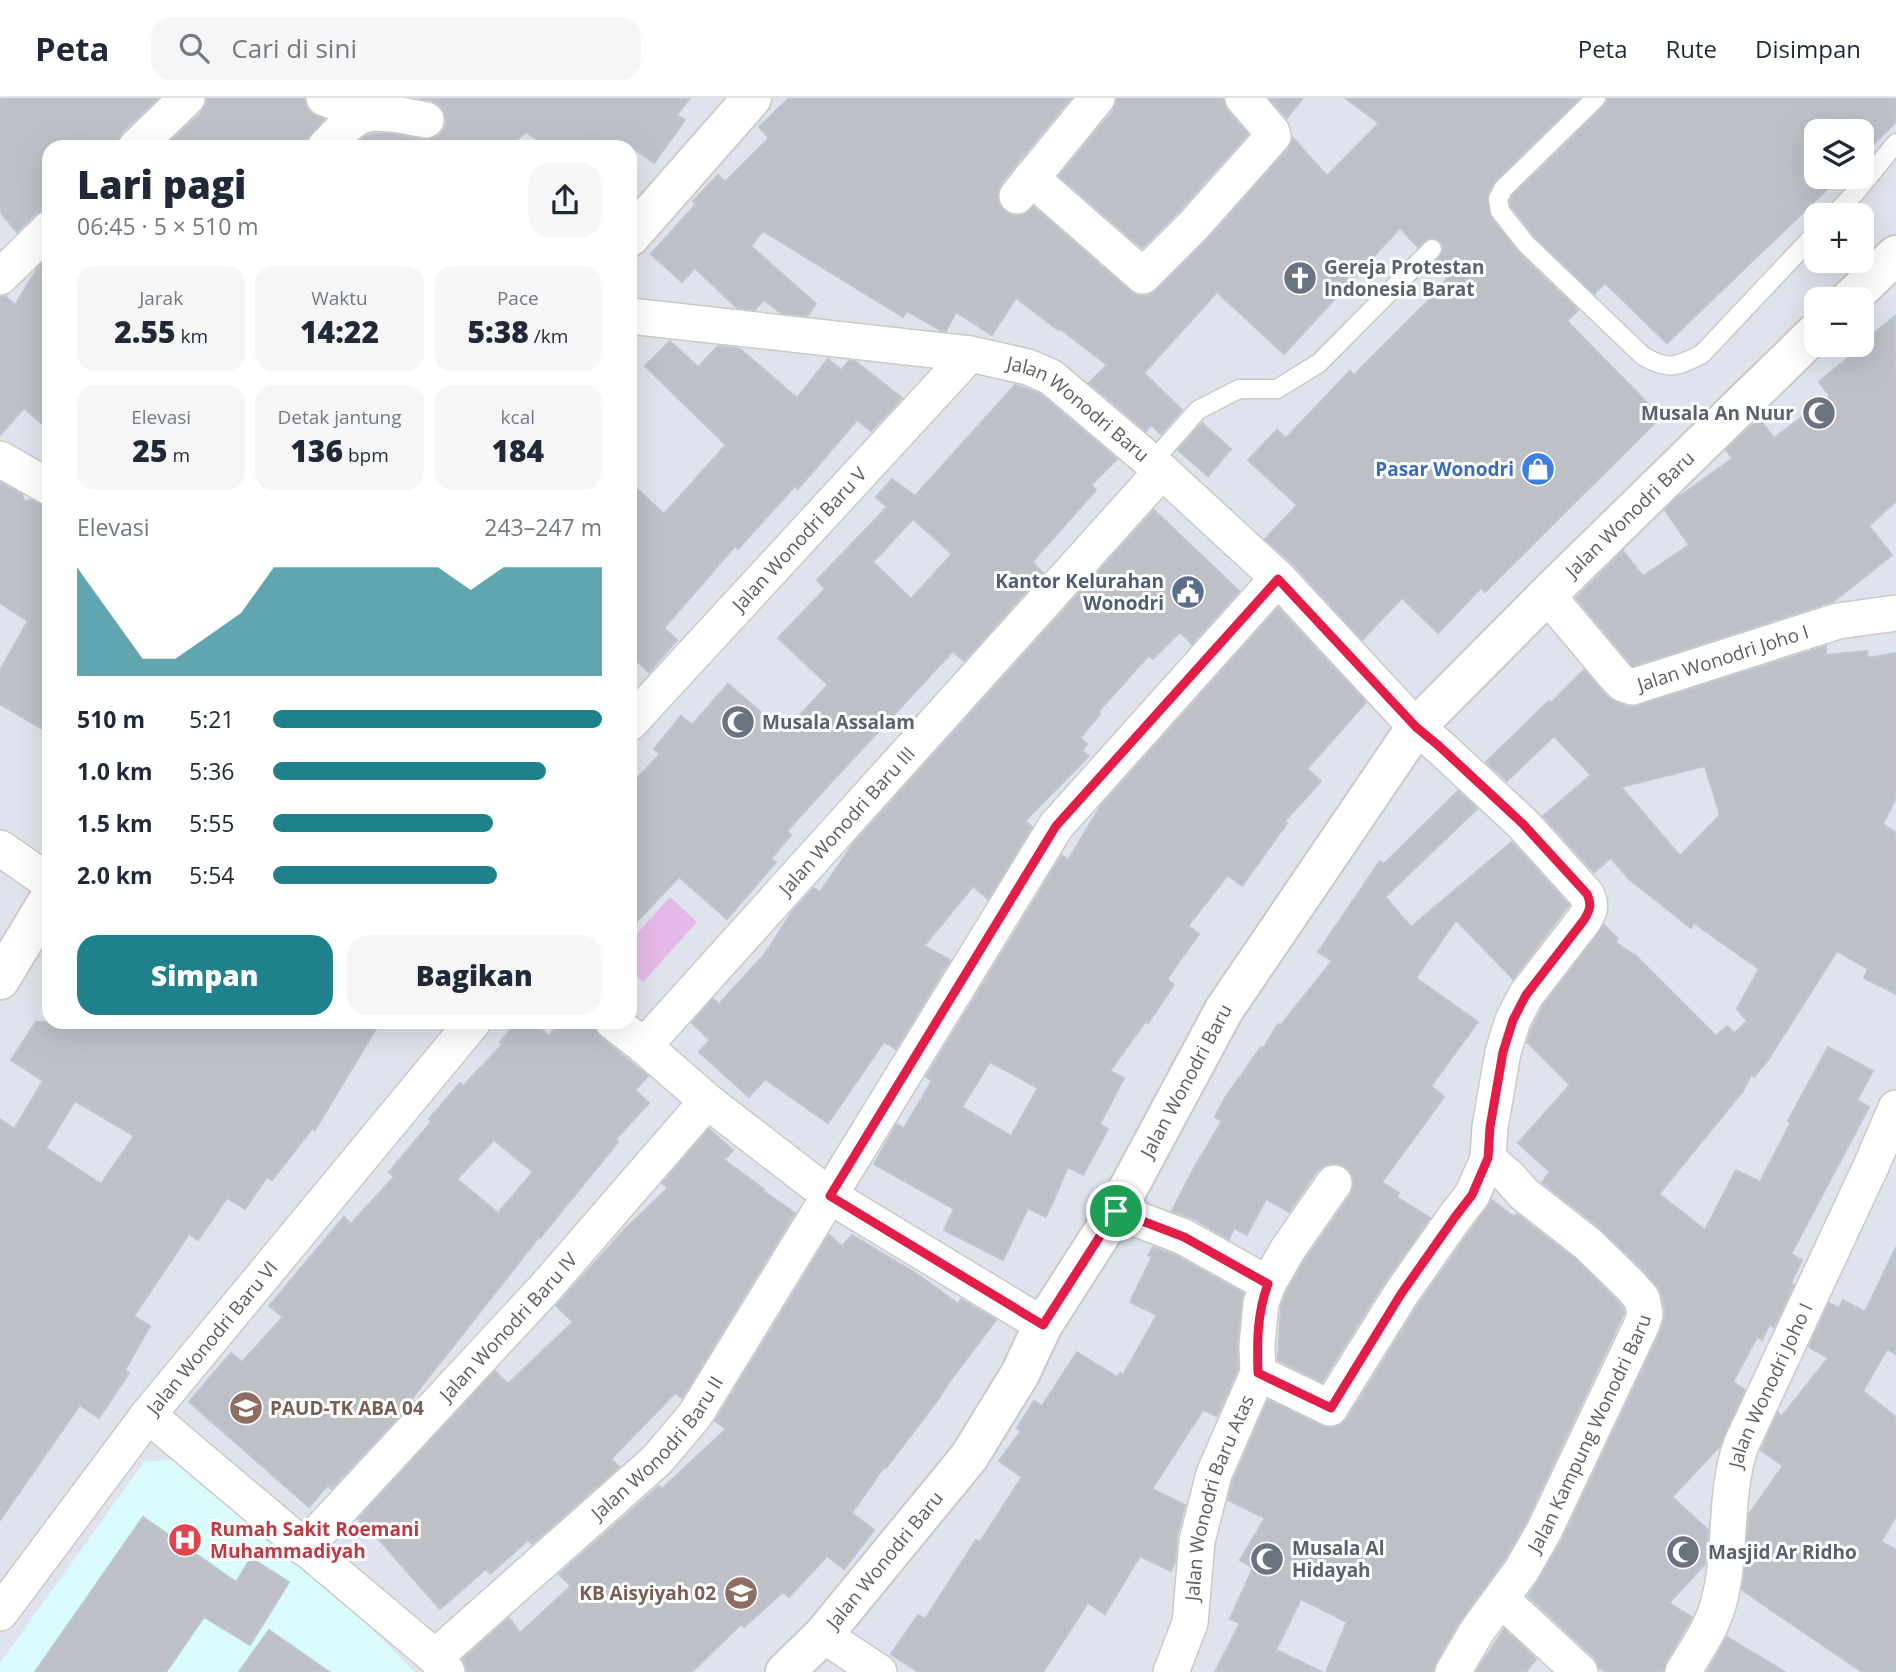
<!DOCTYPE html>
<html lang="id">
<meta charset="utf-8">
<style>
:root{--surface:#fff;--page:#f6f6f7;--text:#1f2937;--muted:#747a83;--line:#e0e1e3;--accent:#1f818c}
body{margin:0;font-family:"Open Sans",sans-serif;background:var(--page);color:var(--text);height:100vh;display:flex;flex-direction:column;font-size:26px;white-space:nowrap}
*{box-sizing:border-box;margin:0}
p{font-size:23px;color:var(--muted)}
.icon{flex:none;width:38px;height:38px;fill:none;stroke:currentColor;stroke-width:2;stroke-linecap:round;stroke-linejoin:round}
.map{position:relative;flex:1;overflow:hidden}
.side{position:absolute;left:42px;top:42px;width:595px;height:889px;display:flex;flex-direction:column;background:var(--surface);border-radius:21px;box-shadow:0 7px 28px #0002}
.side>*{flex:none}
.controls{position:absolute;left:1804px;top:21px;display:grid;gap:14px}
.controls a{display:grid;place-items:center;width:70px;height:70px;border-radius:14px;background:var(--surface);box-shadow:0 7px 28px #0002;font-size:35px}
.pin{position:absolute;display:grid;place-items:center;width:60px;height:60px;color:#fff;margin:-30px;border:4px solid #fff;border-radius:50%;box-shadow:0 2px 7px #0007}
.round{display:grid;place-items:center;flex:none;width:74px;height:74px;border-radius:21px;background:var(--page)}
.summary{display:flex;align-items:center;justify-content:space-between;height:119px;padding:0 35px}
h1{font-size:38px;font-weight:800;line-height:52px}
.stats{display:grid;grid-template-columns:repeat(3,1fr);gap:10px;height:119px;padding:7px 35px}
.stats div{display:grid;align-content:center;border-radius:18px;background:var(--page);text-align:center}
.stats b{font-size:30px;font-weight:800}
.stats small{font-size:19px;font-weight:400}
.stats p{font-size:19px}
.chart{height:196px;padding:14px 35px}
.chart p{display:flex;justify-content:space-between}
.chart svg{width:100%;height:126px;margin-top:7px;fill:var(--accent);opacity:.7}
.action{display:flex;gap:14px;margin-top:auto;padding:14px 35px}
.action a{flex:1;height:80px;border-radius:21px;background:var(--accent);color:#fff;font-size:28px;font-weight:800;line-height:80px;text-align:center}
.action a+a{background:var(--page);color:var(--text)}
ul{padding:0 35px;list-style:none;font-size:23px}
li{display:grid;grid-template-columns:112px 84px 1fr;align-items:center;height:52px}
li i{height:18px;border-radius:9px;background:var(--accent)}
header{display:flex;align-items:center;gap:42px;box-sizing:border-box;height:98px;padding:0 35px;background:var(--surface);border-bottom:2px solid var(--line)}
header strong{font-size:33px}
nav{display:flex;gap:38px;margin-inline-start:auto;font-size:24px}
.search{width:490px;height:63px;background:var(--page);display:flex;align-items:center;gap:18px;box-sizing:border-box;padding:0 24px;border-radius:21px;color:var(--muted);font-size:26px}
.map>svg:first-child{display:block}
.medical{fill:#d9fbfc}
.green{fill:#e5b9e7}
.building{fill:#bdc0c7;stroke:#bdc5d2;stroke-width:2;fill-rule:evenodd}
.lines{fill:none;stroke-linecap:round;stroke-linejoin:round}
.service-casing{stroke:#ccc9c4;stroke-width:21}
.minor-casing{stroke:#ccc9c4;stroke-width:38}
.tertiary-casing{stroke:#ccc9c4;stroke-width:42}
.secondary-casing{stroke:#d0cbc5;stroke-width:42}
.service{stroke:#fff;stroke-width:18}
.minor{stroke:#fff;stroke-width:35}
.tertiary{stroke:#fff;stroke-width:38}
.secondary{stroke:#fff;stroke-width:38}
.route-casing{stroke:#fff;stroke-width:14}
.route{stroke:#e11d48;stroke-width:9}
.labels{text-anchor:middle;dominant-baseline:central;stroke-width:6;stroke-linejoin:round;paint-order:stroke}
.worship-label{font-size:19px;font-weight:bold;fill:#5b616d;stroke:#fff;text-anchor:start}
.street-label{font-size:19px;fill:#625d58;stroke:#fff}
.shop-label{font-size:19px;font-weight:bold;fill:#366cbe;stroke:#fff;text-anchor:end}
.service-label{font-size:19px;font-weight:bold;fill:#4e5e75;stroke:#fff;text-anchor:end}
.education-label{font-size:19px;font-weight:bold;fill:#785e54;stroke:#fff;text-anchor:start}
.health-label{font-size:19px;font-weight:bold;fill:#be3a42;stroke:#fff;text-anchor:start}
</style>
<header>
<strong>Peta</strong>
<div class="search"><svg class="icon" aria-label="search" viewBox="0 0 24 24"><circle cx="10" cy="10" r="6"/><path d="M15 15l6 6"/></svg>Cari di sini</div>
<nav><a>Peta</a><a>Rute</a><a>Disimpan</a></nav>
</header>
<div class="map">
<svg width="1896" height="1574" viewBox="0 0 1896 1574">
<rect width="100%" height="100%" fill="#dfe3ed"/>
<polygon class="medical" points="177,1361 319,1479 415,1574 0,1574 0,1565 144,1364"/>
<polygon class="green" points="670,799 697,824 643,884 630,872 630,843"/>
<g class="building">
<polygon points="0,0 158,0 122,34 117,43 116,49 49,49 49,111 43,112 35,116 17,134 0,114"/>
<polygon points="207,0 304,0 309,13 324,21 307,41 296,49 165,49 201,15 206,6"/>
<polygon points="418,0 690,0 677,17 685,22 654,65 632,49 549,49 526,34 508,49 353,49 364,39 373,36 392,36 423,42 432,41 441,36 446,27 445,15 439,7 430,2"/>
<polygon points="789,0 1071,0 1001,85 997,94 998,104 1005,114 1014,118 1025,116 1034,109 1130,193 1139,198 1149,197 1157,192 1208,141 1288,51 1293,40 1327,78 1379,25 1345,0 1580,0 1495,83 1488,97 1489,115 1518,154 1578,212 1567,223 1661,319 1485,494 1481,490 1438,535 1402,500 1362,542 1293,466 1265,441 1297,407 1248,362 1277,332 1286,340 1350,273 1354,277 1435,196 1433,194 1448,180 1434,165 1443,153 1443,147 1439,143 1434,140 1428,140 1418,149 1400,130 1284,256 1217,194 1144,275 1182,312 1161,336 1151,327 1146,333 1089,285 1107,267 1059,230 1058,232 1016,200 992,237 956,214 946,233 942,233 907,213 903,219 763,133 751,148 816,206 807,218 781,215 764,202 755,212 737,210 695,170 682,184 651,156 696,106 693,103 718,77 725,84 769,40 759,29"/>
<polygon points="1117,0 1223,0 1227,12 1248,36 1179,113 1142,150 1059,78 1113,13"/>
<polygon points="1269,0 1303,0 1287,20"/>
<polygon points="1607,0 1896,0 1896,24 1862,57 1862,33 1816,33 1816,79 1840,79 1667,245 1605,185 1594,196 1534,138 1511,108 1510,103 1512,98 1604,8"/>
<polygon points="49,159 49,332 24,310 0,337 0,199 5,198 15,207 37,171"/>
<polygon points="1896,217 1896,403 1869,428 1892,457 1834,503 1633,568 1576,500 1623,453 1643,478 1689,447 1665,412 1676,401 1733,360 1726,352 1759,321 1774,340 1830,298 1819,284 1855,254 1853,252 1862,247 1862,245"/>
<polygon points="670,243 698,269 718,248 740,251 797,300 828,261 841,272 849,263 855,263 902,300 871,333 857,322 798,391 795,388 738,451 735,448 664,530 677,542 649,574 630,557 630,384 664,416 726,347 645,268"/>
<path d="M1015,287l25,9 77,65 -26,26 5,5 -64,72 11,11 -79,88 -11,-10 -128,138 -38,42 4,4 -20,24 5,3 -49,57 -48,-42 -49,52v-143l30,-32 -6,-5 27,-33 11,9 36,-41 56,48 44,-47 -50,-47 47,-49 -8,-9 70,-73 -11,-10 16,-18 23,17zM913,421l39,35 -41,45 -38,-37z"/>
<polygon points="1202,325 1231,351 1208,378 1178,352"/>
<polygon points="0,384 22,397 24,403 32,402 49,409 49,635 0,606 0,572 28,523 0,505"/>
<polygon points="1154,412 1239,493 1192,546 1180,534 1153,561 1149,557 1098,614 1100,616 1080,640 1087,646 1082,653 1089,658 1025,723 1032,729 988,801 973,788 924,848 950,862 896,951 884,944 828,1025 765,981 749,999 699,954 710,942 692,925 713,901 719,906 764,857 792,814 814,790 820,794 853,746"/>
<path d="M1278,510l88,94 -59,67 14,12 -36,40 2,2 -45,63 -14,-11 -40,51 11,8 -32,45 7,6 -26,38 -2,-2 -36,50 14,7 -24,46 8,5 -25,46 -15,-8 -22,50 -18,-9 -25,52 -59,-30 10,-21 -80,-45 23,-40 7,4 28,-47 -6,-4 136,-222 6,5 32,-53zM990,964l48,26 -27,48 -49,-29z"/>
<path d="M1826,548v9l41,-4 1,7 28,-5v145l-13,26 13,9v161l-32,-16 4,-9 -31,-18 -69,109 -14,17 -3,-2 -8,16 -84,103 46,36 31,-60 24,12 31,-60 -3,-1 40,-74 45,24 -16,29 12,7 -78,147 11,6 -11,23 3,2 -20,42 -5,-2 -7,15 -5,-3 -24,45 12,8 -25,56 -48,51 36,33 -3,34 -36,39 23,14 -26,45 -3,10h-57l-7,-4 -5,-11 -66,-61 10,-15 24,-41 98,-207 4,-13 1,-10 -3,-15 -4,-8 -12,-14 -46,-45 -58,-46 8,-10 -32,-29 52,-58 -43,-43 5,-14 11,-22 61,-81 14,14 -3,3 21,14 80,80 11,-10 8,7 12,-12 -10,-12 22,-40 -65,-46 -3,5 -62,-49 -18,-21 -17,14 -51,-56 48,-41 -37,-39 -47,45 -21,-19 63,-61 2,2 33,-33 25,29 17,7h11zM1705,668l15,49 -40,41 -59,-69z"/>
<polygon points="1458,693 1477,711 1385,799 1411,829 1512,744 1569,807 1513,881 1456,822 1416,880 1478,924 1431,988 1444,999 1382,1084 1399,1095 1397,1099 1430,1120 1384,1185 1322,1284 1278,1262 1281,1209 1286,1195 1305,1162 1351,1096 1354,1086 1352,1077 1346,1069 1335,1065 1325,1067 1317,1073 1289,1114 1266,1101 1247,1137 1234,1130 1229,1141 1194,1121 1172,1113 1194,1070 1222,1023 1215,1019 1225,1000 1261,949 1263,951 1278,926 1280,928 1332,863 1318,854 1380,763 1384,766"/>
<path d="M36,924h344l-65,108 -2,-2 -41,52 -5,-3 -22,32 -18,-11 -29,42 -9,-6 -55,82 16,10 -25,44 4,3 -30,45 -19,-13 -80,115v-401l14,10 29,-48 -32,-21zM75,1003l59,35 -33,48 -55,-36z"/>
<path d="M517,924h16l16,14 12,-14h27l6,5 7,11 47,38 -13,14 14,13 -34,37 3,2 -78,96 -1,-1 -136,173 1,1 -73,78 -3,-4 -19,22 -120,-105 42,-49 11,9 41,-45 -14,-11 75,-89 7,7 43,-47 -5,-5 43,-51 -3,-2 31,-36 3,3 40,-42 -3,-2zM494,1042l39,32 -35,41 -41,-34z"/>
<polygon points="709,1031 733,1052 724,1062 764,1091 763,1093 795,1115 682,1300 675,1295 611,1361 619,1369 532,1446 528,1442 490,1476 486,1471 440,1511 367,1428 366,1429 358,1421 495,1273 508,1286 573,1224 556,1208 624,1132 668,1090 662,1085"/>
<polygon points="1492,1102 1514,1119 1517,1116 1575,1161 1616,1202 1623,1210 1624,1215 1526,1424 1504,1462 1460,1523 1436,1564 1433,1574 1326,1574 1347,1524 1301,1501 1276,1552 1322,1574 1215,1574 1240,1525 1230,1521 1253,1470 1240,1462 1265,1420 1228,1402 1233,1383 1268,1302 1322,1328 1331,1330 1341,1327 1347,1321 1418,1207"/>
<polygon points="829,1137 842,1148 852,1137 920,1178 958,1206 961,1201 996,1222 950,1283 937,1303 886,1370 884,1369 852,1415 874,1432 844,1471 827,1458 789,1499 783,1494 744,1529 741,1526 692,1574 467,1574 463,1561 509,1520 520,1535 571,1488 559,1476 659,1388 662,1391 726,1331 715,1323"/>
<polygon points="1153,1149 1175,1157 1243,1195 1237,1246 1238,1271 1217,1318 1203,1312 1152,1391 1185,1407 1177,1438 1175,1464 1171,1473 1140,1458 1105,1516 1088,1505 1043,1574 918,1574 891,1556 918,1517 925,1521 976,1442 980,1444 1022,1379 999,1363 1021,1333 1017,1330 1034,1303 1042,1308 1077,1254 1117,1279 1120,1275 1123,1277 1157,1217 1130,1204 1152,1159 1148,1157"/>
<polygon points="1896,1149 1896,1256 1887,1251 1863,1293 1896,1319 1896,1418 1881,1444 1896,1452 1896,1574 1862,1574 1742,1492 1749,1416 1783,1368 1761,1352 1778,1315 1782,1318 1828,1260 1809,1249 1829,1205 1839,1210 1843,1202 1865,1214"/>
<polygon points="143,1419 236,1484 251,1460 289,1484 250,1547 204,1519 166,1574 35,1574"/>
<polygon points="1504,1531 1536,1561 1526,1574 1476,1574"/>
<polygon points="269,1532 329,1574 239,1574"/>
<polygon points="1727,1539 1785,1574 1707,1574"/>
</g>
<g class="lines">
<g class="service-casing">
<g id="service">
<path d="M1596,0l-93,91 -5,10 2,12 26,33 117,112c26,15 33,11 59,-2l114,-121"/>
<polyline points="1834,117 1855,95 1896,45"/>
<polyline points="1152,364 1198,312 1239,291 1277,291 1319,265 1432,151"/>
</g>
</g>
<g class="minor-casing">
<g id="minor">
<polyline points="324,0 366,16"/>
<polyline points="136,49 187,0"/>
<path d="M325,49c12,-12 24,-27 39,-32 14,-5 47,2 62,5"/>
<polyline points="1031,80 1143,178 1194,127 1273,38 1272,34 1243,0"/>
<polyline points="1017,98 1097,0"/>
<polyline points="0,179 49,131"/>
<path id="s1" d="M630,218l340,38 58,13 23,10 111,94 116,107 138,149 23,19 84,78 63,70c6,11 4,16 -2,26l-58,75 -13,25 -10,32 -13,75 -2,32 -16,36 -17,22 -54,77 -71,114 -72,-35"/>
<polyline points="0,361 49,389"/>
<path id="s2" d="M1547,497l69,82 7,7 9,3 206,-66 58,-8"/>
<path id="s3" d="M630,625l340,-369"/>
<polyline points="0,750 49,784"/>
<polyline points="613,924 644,948 707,1003 830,1098 1043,1227"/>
<path id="s4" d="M644,948l518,-575"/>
<polyline points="1116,1113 1184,1139 1268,1186"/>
<path id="s5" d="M304,1450l242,-261 161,-186"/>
<polyline points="1501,1501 1580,1574"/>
<polyline points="0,1515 148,1317"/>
<polyline points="823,1537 879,1574"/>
<path id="s6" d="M435,1559l222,-197 38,-45 361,-589 222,-248"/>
<path id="s7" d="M447,1574l-12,-15 -287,-242 325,-393"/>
<path id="s8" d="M1171,1574l19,-49 7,-82 17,-67 44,-101 -1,-27 4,-43 7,-19 20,-35 46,-66"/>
<path id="s9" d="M1453,1574l24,-41 44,-60 23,-40 98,-207 3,-10 -3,-15 -11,-13 -43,-42 -64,-50 -15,-17 -21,-18"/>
<path id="s10" d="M1683,1574c13,-22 28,-42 35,-67 15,-52 5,-108 23,-160l131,-281 24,-56"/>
</g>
</g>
<g class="tertiary-casing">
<g id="tertiary">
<polyline points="1850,201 1896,157"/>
<path id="s11" d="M785,1574l38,-37 146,-178 51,-83 23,-49 73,-114 108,-201 192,-283 131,-132 269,-263"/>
</g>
</g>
<g class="secondary-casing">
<g id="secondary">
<polyline points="630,139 752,0"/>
<polyline points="0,882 49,801"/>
</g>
</g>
<use href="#service" class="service"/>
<use href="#minor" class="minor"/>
<use href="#tertiary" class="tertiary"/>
<use href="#secondary" class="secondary"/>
</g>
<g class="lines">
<g class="route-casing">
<path id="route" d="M1278,481l138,148 23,19 84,78 64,70c5,11 3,16 -3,26l-58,75 -13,25 -10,32 -13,75 -2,31 -16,37 -17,22 -54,77 -70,114 -73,-35c-1,-31 -1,-60 10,-89l-84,-47 -68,-26 -73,114 -213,-129 226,-370z"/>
</g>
<use href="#route" class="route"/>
</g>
<defs>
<g id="church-disc" transform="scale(1.75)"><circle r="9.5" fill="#6b7280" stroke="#fff"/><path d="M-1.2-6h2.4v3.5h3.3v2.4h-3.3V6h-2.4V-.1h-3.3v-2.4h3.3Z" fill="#fff"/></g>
<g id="mosque-disc" transform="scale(1.75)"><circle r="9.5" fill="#6b7280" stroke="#fff"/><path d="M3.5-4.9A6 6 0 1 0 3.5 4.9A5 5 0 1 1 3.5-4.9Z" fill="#fff"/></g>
<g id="shop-disc" transform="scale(1.75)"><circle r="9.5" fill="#3f7fe0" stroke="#fff"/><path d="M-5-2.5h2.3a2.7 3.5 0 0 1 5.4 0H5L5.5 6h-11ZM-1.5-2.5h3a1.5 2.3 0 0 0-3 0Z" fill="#fff"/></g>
<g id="civic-disc" transform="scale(1.75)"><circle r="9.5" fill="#5c6f8a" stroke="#fff"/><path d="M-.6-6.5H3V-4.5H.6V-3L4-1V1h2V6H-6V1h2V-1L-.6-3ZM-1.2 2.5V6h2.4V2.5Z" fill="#fff"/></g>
<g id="school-disc" transform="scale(1.75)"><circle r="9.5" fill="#8d6e63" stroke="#fff"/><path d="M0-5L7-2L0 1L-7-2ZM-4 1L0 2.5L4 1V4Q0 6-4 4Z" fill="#fff"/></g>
<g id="hospital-disc" transform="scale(1.75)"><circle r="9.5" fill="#e0444e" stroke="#fff"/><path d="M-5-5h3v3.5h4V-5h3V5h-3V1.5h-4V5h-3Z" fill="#fff"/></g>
</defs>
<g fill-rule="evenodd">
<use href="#church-disc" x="1300" y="180"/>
<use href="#mosque-disc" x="1819" y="315"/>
<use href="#shop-disc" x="1538" y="371"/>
<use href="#civic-disc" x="1188" y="494"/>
<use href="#mosque-disc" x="738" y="624"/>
<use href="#school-disc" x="246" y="1310"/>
<use href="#hospital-disc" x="185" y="1442"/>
<use href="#mosque-disc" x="1683" y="1454"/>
<use href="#mosque-disc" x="1267" y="1461"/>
<use href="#school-disc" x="741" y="1495"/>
</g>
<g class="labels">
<g class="worship-label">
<text x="1324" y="169">Gereja Protestan<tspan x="1324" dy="22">Indonesia Barat</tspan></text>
<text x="1794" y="315" text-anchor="end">Musala An Nuur</text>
<text x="762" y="624">Musala Assalam</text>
<text x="1292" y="1450">Musala Al<tspan x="1292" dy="22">Hidayah</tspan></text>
<text x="1708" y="1454">Masjid Ar Ridho</text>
</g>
<g class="street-label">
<text stroke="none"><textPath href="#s1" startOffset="466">Jalan Wonodri Baru</textPath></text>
<text stroke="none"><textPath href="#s11" startOffset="1442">Jalan Wonodri Baru</textPath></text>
<text stroke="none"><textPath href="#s3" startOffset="250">Jalan Wonodri Baru V</textPath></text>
<text stroke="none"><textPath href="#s2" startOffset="222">Jalan Wonodri Joho I</textPath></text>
<text stroke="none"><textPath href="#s4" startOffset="303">Jalan Wonodri Baru III</textPath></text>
<text stroke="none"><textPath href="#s11" startOffset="718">Jalan Wonodri Baru</textPath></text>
<text stroke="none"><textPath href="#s5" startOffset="301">Jalan Wonodri Baru IV</textPath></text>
<text stroke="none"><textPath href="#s7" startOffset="495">Jalan Wonodri Baru VI</textPath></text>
<text stroke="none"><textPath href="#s10" startOffset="304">Jalan Wonodri Joho I</textPath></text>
<text stroke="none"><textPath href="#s9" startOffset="276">Jalan Kampung Wonodri Baru</textPath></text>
<text stroke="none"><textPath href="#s6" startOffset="306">Jalan Wonodri Baru II</textPath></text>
<text stroke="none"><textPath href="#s8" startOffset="182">Jalan Wonodri Baru Atas</textPath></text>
<text stroke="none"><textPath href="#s11" startOffset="150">Jalan Wonodri Baru</textPath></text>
</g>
<g class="shop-label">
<text x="1514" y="371">Pasar Wonodri</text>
</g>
<g class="service-label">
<text x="1164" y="483">Kantor Kelurahan<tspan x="1164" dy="22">Wonodri</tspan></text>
</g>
<g class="education-label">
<text x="270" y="1310">PAUD-TK ABA 04</text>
<text x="716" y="1495" text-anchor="end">KB Aisyiyah 02</text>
</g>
<g class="health-label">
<text x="210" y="1431">Rumah Sakit Roemani<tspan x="210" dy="22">Muhammadiyah</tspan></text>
</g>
</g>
</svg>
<div class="controls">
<a><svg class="icon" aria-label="layers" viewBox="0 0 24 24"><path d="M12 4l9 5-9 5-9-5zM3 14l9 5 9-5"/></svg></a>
<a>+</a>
<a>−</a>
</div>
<div class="pin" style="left:1116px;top:1113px;background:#1e9e55"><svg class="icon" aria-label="arrive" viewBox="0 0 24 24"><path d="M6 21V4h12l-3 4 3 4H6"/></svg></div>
<section class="side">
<div class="summary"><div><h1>Lari pagi</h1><p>06:45 · 5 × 510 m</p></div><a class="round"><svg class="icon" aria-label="share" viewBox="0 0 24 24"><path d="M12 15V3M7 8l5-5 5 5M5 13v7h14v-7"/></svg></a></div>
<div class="stats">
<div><p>Jarak</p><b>2.55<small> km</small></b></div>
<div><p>Waktu</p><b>14:22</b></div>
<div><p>Pace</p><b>5:38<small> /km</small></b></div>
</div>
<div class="stats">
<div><p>Elevasi</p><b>25<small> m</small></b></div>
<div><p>Detak jantung</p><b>136<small> bpm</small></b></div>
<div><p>kcal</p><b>184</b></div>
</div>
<div class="chart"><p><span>Elevasi</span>243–247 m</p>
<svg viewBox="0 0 160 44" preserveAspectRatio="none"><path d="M0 44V6L10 22L20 38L30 38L40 30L50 22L60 6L70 6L80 6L90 6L100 6L110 6L120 14L130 6L140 6L150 6L160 6V44z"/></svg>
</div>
<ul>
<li><b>510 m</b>5:21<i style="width:100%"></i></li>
<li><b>1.0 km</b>5:36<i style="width:83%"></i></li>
<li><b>1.5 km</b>5:55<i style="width:67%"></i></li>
<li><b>2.0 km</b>5:54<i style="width:68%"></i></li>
</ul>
<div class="action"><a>Simpan</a><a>Bagikan</a></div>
</section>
</div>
